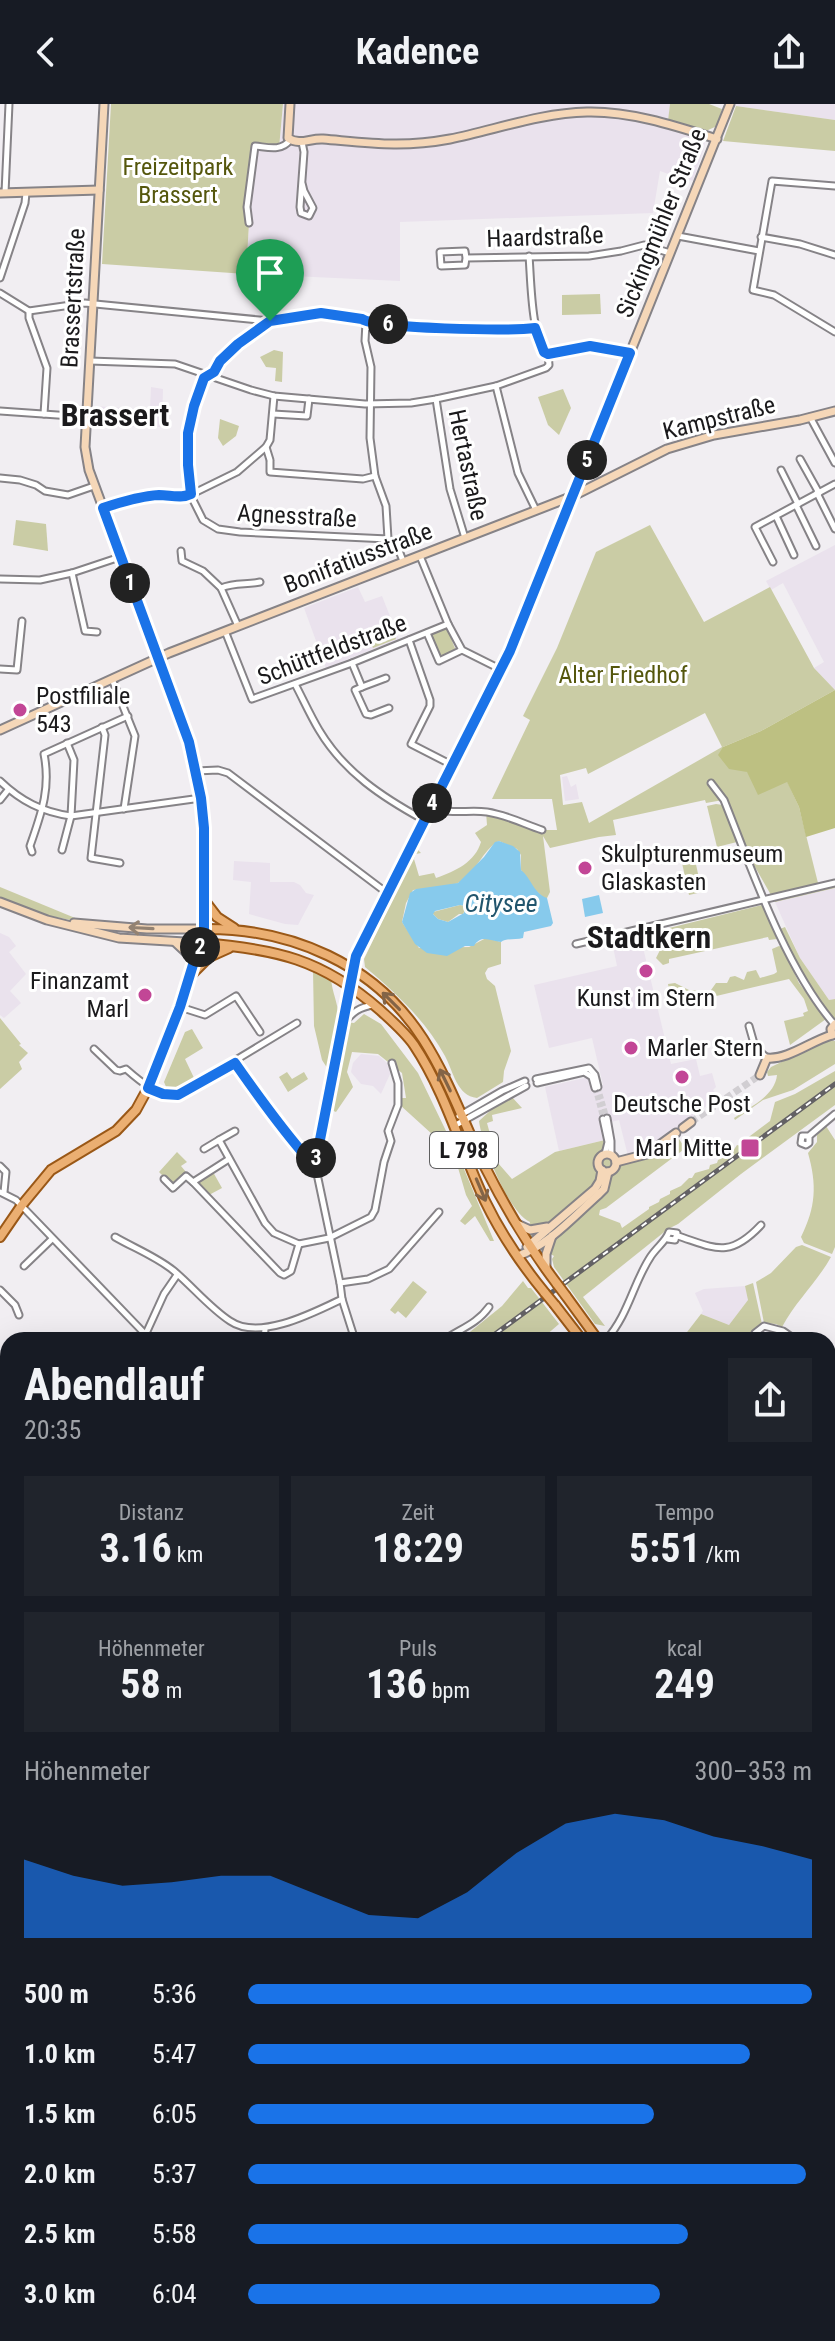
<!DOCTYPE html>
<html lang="de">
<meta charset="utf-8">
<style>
:root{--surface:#171b24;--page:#20242c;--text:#f1f3f6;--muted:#9ea1a6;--accent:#1a73e8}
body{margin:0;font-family:"Roboto Condensed",sans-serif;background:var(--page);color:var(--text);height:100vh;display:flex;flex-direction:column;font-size:30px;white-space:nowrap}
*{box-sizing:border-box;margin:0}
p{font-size:26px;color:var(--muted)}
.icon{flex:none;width:44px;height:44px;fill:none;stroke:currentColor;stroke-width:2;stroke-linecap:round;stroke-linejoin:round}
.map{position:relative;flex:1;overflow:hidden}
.drawer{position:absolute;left:0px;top:1228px;width:836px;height:1010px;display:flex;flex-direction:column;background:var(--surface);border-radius:24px 24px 0 0;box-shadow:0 8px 32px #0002}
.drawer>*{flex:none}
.pin{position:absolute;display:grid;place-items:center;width:68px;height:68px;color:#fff;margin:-82px -34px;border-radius:50% 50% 50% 0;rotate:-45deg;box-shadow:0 0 8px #0007}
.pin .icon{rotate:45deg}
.km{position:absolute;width:40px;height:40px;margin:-20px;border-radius:50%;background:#222;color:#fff;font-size:22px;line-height:40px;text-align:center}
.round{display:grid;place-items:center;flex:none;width:84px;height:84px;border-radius:0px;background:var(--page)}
.summary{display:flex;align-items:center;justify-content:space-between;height:136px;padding:0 24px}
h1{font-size:44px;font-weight:700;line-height:60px}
.figures{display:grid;grid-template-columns:repeat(3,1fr);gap:12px;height:136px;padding:8px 24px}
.figures div{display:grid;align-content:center;border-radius:0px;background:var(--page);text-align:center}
.figures b{font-size:40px;font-weight:700}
.figures small{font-size:22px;font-weight:400}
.figures p{font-size:22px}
.chart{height:224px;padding:16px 24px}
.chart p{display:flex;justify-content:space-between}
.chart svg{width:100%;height:144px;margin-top:8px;fill:var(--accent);opacity:.7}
ul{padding:0 24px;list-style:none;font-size:26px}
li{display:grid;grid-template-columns:128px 96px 1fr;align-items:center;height:60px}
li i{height:20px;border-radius:10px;background:var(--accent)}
header{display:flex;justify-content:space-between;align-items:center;height:104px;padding:0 24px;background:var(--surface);font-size:36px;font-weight:700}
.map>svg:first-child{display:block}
.built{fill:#eae2ed}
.green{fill:#cacca5;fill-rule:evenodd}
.forest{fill:#bdc082}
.water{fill:#87caec;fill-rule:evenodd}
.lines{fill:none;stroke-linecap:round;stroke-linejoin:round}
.stream{stroke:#87caec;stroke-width:2}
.street-tunnel{stroke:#d1ced2;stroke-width:5;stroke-dasharray:5 2.5;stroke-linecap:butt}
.secondary-tunnel{stroke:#d1ced2;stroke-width:7;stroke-dasharray:7 3.5;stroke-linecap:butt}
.street-casing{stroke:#868387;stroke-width:9}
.secondary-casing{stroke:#868387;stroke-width:11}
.primary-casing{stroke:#9a5817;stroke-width:12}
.street{stroke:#fff;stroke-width:5}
.secondary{stroke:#f5d7b8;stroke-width:7}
.primary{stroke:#ebaf72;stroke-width:8}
.rail-casing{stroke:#636164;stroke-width:5}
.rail{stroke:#fff;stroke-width:2;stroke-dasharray:6;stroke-linecap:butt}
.primary-bridge-casing{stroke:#9a5817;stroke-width:12;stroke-linecap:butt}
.primary-bridge{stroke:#ebaf72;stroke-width:8}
.oneway{stroke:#938272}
.oneway2{stroke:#836447}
.route-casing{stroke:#fff;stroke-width:16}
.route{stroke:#1a73e8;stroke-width:10}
.poi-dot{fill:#c24696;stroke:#fff;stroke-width:3}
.labels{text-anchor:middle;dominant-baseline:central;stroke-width:6;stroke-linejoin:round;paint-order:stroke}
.shield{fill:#fff;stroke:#5f5f60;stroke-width:2}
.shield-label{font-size:22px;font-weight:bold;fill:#1b1a1c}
.park-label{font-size:24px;fill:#55570d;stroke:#fff}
.street-label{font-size:24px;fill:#1b1a1c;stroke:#fff}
.poi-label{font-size:24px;fill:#1b1a1c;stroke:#fff;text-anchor:start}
.water-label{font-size:26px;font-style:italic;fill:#21556d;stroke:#fff}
.district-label{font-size:32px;font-weight:bold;fill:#1b1a1c;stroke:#fff}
</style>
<header><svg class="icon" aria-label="back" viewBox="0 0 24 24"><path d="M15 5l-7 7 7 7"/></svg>Kadence<svg class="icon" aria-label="share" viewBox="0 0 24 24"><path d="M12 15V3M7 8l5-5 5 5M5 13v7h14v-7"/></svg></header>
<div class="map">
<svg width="835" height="2237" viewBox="0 0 835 2237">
<rect width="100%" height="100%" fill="#f1eef2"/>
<g class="built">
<polygon points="283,0 670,0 668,25 705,36 704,44 693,77 676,70 674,72 660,67 653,109 400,118 400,177 246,170 249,119 247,103 255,42 279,44"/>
<polygon points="736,0 835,0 835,16 736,2"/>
<polygon points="151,283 163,285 162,323 93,323 94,302 138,305 150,304"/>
<polygon points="835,441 835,586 814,564 824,558 783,479 771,486 766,477"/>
<polygon points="358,483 365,498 382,492 399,535 326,564 304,504"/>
<polygon points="567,672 571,683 576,680 579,695 565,697 562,673"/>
<polygon points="234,757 270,759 270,778 294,778 300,781 306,789 314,791 298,821 285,820 249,810 251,778 233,776"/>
<polygon points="835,784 835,895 829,896 800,854 775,798"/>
<polygon points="0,829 9,833 16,842 9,848 26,870 10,887 21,899 4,914 0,911"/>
<polygon points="640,831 671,960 696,955 700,972 712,969 716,983 713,986 718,993 647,1048 628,1052 619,1016 611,1018 610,1014 600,1016 605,1036 559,1047 545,983 589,973 591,984 603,981 592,934 549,944 534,881 617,862 612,838"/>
<polygon points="361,950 379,952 389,961 390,970 381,990 373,982 361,980 351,968 353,959"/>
<polygon points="745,1182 749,1195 729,1221 701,1210 703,1207 695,1189 704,1185"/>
<polygon points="419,2230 539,2230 525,2237 423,2237"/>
</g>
<g class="green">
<polygon points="111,0 283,0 279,44 255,42 247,103 249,119 246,170 102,160"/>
<polygon points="670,0 709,0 722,5 717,22 706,27 668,17"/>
<polygon points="736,2 835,16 835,47 723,37"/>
<polygon points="600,190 601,210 562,211 562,191"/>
<polygon points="274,246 283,248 282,278 275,277 276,264 266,263 260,253"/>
<polygon points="563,285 571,304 559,331 548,321 538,293"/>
<polygon points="220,315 239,322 236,332 223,342 218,334"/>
<polygon points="16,416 46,420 48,447 13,441"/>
<path d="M650,421l54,97 66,-35 44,81 21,22 -74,41 -38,16 24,25 40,9 12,26 20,80 16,-3v4l-60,14 -33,-58 -19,-44 -17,3 -1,-3 -92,20 3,15 -17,2 -49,11 -7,-12 7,56 -3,6 -2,1 -12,-11 -12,-18v-15l-4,-6 -18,-8c-17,9 -23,33 -41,42 -8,4 -34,5 -45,7l-7,13 -4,19 17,26 50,-1 17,-9 15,4v22l-13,4 -3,5 2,6 8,7 16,65 -7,20 -1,11 -26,16c-20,-2 -24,-27 -32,-42 -20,-36 -49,-63 -80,-89l-1,-8 53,-110 4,4 -5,1 -2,5 5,17 15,-3 2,5c20,-7 39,-16 45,-36l-6,-9 12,-8 -1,-13 56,18h15l-5,-31h-60l38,-79 -7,-4 34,-68 39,-96zM705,609l17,34 -133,76 -7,-21 -19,3 -3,-30 26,-7 2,6z"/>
<polygon points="389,518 396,535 373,544 366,527"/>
<polygon points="447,524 456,547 440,553 431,530"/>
<polygon points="716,700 723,701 737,738 717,743 707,702"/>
<polygon points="695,756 702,788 689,791 682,759"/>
<polygon points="0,783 80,816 80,818 41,810 0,795"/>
<polygon points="460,801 465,802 466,804 463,810 459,810 448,818 438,815 433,810 433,808"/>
<polygon points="762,801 777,835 769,836 768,833 669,855 669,859 663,861 656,854 661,844 657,827"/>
<path d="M785,823l15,31 29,42 6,-1v21c-23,-25 -40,-61 -55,-91z"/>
<polygon points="779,842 782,843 799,879 826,915 790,941 784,917 804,912 803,909 808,907 804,895 789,875 712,893 711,886 716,879 727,879 730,873 735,872 744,876 747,868 756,866 760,874 774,870 777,868 772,845"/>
<path d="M313,866l18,8c1,16 9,28 7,43l16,2 10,-9 17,10 37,49 43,89 33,79h-4l-15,-25 -10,9 -5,-4 12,-15 -6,-11 -12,-41 -54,-49v-7h6l-4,-25 -24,-19 -26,-2 -5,20 6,15 -17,25 -7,-3 6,-29 -13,-20 -8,-34z"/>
<polygon points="675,879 689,886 701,887 703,895 672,902 668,880"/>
<polygon points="0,914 21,940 19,941 28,949 19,958 22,965 0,985"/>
<path d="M192,925l11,19 -18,11 10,21c-9,6 -17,13 -28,9l-3,-7 21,-50z"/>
<path d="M827,936l8,1v23l-42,26 -30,10 -28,20 -1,-2c16,-11 41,-22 43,-43l-9,1 -1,-4 4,-5z"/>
<path d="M835,967v34l-94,69 -63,50 -10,5 -85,68 22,29 -10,-2 -41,-57 -2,-8 2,-3 -14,-8 -12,-14 2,-12c-22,-10 -48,-77 -51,-101l13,-12 19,-13 11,12 -30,7 1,6 -6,2 11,40 14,16 43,-27 50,-12 -2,11 18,13 56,-28 10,15 -4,-1 -77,58 -6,2 -1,5 21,8 2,5 27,-19v-2l10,-5 1,-3 10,-5v-3l11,-5 8,-8h3l3,-5 14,-4 1,-4 7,-2 1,-3 7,-3v-3l8,-3 4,-6 4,1 1,-4 28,-21 5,-19 20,-8z"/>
<polygon points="287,968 292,975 304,968 308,975 288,988 279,973"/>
<path d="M826,1022l9,14v107l-3,7 -28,-11 -3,-6c15,-30 16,-52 7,-84l9,-11v-7z"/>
<polygon points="177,1048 187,1058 181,1062 186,1068 171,1080 159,1068"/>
<polygon points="213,1068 222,1084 209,1091 199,1081 199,1077"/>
<path d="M802,1141l29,12c-14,25 -35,44 -49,70l-6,-3 -12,-1 -8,-41 15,-9 25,-26z"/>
<polygon points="413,1177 427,1188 406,1214 398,1207 395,1210 390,1206"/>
<polygon points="523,1177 528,1184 531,1184 559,1220 545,1232 546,1236 534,1234 533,1236 460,1236 502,1202"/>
<polygon points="753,1179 762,1220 753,1227 748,1236 684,1236 684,1232 701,1210 729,1221 748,1196 745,1182"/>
<polygon points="0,1455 8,1463 8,1617 0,1622"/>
<polygon points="835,1865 835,1917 832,1925 828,1923 828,1866"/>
<polygon points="828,2003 835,2005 835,2109 828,2106"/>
<polygon points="0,2012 8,2014 8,2070 0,2069"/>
<polygon points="828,2169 835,2171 835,2237 752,2237 752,2230 828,2230"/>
<polygon points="134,2230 233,2230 232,2237 136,2237"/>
<polygon points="539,2230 718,2230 716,2235 721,2237 525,2237"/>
</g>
<polygon class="forest" points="835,586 835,724 806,733 799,703 787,678 758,691 747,668 729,665 718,651 723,643 761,627"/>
<g class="water">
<path d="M499,737l14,5 7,6 1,18c11,9 12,23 26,28l6,25 -2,3 -27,6 -1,6c-7,2 -17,0 -22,4 -11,-1 -20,-8 -27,4h-9l-18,10 -20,-3 -12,-9 -13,-22 8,-29 6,-4 42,-6 26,-26 11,-15zM460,801l5,1 -1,7 -16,9 -10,-3 -5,-5 2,-3z"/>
<polygon points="599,791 603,809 585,813 582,795"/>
</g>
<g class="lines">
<g class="stream">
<polyline points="0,2039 8,2040"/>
<polyline points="145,2230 147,2237"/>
<polyline points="289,2237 292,2230"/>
</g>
<g class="street-tunnel">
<polyline points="598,983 607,1014"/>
<polyline points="595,984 603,1015"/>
</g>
<polyline class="secondary-tunnel" points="691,1018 760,971"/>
<g class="street-casing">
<g id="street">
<polyline points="302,38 304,48 300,103 301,109 309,112 313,104 304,87 302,79"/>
<polyline points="835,82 772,77 753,186 774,191 835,228"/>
<polyline points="5,89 9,0"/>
<path d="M249,119l-2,-16 8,-61c12,1 26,6 35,-6"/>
<polyline points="678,132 759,147"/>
<polyline points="761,133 800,140 835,151"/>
<path d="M529,152c2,23 2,85 19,98"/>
<polyline points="466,154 465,161 441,162 440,148 465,147 466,154 589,152 621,147 644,141 670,149"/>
<polyline points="0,174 25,99 26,89"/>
<polyline points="0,189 29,207 85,199 270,217 321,209 362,215 366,218 496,227 535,224"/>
<polyline points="29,207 29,214 47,264 44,310"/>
<polyline points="269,218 228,248 214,268 204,274 194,302 188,329 189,383 193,396 203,416 218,425 240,428 388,435"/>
<polyline points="366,218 365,237 371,263 370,334 375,372 386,402 388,435 396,439 403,457"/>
<path d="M90,257l85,3 76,26 23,6 91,8 46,-1 25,-4 60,-13 50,-18 3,-3 -1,-11c29,-7 53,-11 82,-1"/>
<polyline points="496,282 518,369 536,406"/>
<polyline points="436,295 450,385 465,434"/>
<polyline points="0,307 86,313"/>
<polyline points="273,310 307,312 309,295"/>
<polyline points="810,313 835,359"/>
<polyline points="266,343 270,356"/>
<polyline points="800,355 819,389"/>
<polyline points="270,358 270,368 363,375 375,372"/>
<polyline points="781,366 798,400"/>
<polyline points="0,374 20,376 36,381 45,387 68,391 94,382"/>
<polyline points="817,389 835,425"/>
<polyline points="796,401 816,442"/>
<polyline points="103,404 126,396 158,391 186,393 237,368 266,343 270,336 274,292"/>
<polyline points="776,412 794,451"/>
<polyline points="181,447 182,457 203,467 221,484 238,522"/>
<polyline points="420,452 448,520 462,546 500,565"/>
<polyline points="773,458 755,423 835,380"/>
<polyline points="72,469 85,527 97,528"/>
<polyline points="0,475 40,476 72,469 120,453"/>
<path d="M221,484c14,-6 25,-3 39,-6"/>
<polyline points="225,527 252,595 352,559 448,520"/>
<polyline points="427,529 439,557 462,546"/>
<polyline points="409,536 430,596 430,602 411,640 452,661"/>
<polyline points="352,559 362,583 355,586 366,610 371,611 389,604"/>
<polyline points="0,565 17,566 22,517"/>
<polyline points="112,575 135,632 124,705"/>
<path d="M295,580c8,15 15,31 24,46 25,42 63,67 105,90"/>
<polyline points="362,583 386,574"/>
<polyline points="102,623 105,631 91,754 120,759"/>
<polyline points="196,667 218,666 228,669 387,789"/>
<path d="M0,677c21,20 42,31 71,35l130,-18"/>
<path d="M711,679l13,17c28,70 61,167 110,224"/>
<polyline points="0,696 8,686"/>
<path d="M431,702c21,10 35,3 56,6 20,3 37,12 55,18"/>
<polyline points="62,746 71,712 74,656 67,639"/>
<path d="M32,748l-2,-6c11,-32 21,-57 14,-92l84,-38"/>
<polyline points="576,840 835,779"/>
<polyline points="353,865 316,1056 316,1065 340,1179 342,1195 355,1236"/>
<polyline points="180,903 205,911 236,892 260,928"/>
<path d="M343,920c10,-12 16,-17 31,-19"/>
<polyline points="749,922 755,943 767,954"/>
<path d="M94,945l22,21 4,1 6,-2c17,15 29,25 52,26l119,-72"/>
<path d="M235,959c23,33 47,65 73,96l8,1"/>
<polyline points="536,975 589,964 595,971 598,983"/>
<polyline points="537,979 584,968 592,973 595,984"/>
<polyline points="459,1012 502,987 525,977"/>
<polyline points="607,1014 611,1037 611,1051"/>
<polyline points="603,1015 608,1038 605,1050"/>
<polyline points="454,1022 526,982"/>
<polyline points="809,1032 809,1039 806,1041 801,1039 802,1032 809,1032 835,1010"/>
<polyline points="219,1036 235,1027"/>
<polyline points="204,1045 219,1036 265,1119 274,1129 299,1140 329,1134 371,1113 375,1106 384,1058 391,1037 388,1027 398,1001 398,979 392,959"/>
<polyline points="229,1055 193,1078 280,1169 284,1171 291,1167 299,1140"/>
<polyline points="0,1062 6,1068 4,1088"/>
<polyline points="164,1075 173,1084 186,1072 193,1078"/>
<polyline points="0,1088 16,1096 146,1231"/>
<path d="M678,1132c37,12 51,23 83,-11"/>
<path d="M115,1133c19,11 42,20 59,34 19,16 36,37 56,50 29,20 83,-8 112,-22"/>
<polyline points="24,1162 52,1135"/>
<polyline points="340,1179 368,1175 389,1165 439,1108"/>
<polyline points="0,1186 15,1201 19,1211"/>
<polyline points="143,1236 164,1190 177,1171"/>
<polyline points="264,1236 265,1225"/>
<path d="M444,1236c16,-11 33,-16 45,-33"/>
<path d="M606,1236c23,-26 27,-57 45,-84 7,-10 15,-15 18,-24l8,1 -2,7 -7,-1"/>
<polyline points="752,1236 755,1229 764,1222 783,1227 796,1236"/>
<polyline points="828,1271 835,1266"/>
<polyline points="0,1315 8,1324"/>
<polyline points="828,1333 835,1343"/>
<polyline points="0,1338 8,1331"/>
<polyline points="828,1513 835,1523"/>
<polyline points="828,1524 835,1529"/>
<polyline points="0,1626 8,1621"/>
<polyline points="0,1636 8,1645"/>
<polyline points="828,1661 835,1652"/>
<polyline points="828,1687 835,1693"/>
<polyline points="828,1957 835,1959"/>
<polyline points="748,2230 749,2237"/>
</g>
</g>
<g class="secondary-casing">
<g id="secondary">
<polyline points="104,0 85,343 89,366 183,620 196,667 204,724 204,825 191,870"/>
<path d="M290,0l-2,34c12,8 22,0 35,1 47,4 79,9 127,0 45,-9 90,-26 137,-27 44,-1 89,14 130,27"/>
<polyline points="0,89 99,86"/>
<polyline points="0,626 169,549 573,392 667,345 714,331 800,316 835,307"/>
<polyline points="0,798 47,816 119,834 201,839"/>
<polyline points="74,819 147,825 204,825"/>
<polyline points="175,838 190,852 193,861"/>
<polyline points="353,864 356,852 518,528 730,0"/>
<polyline points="832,931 831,925 835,920"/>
<path d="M760,971l7,-17c21,2 44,-17 65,-23"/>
<polyline points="683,1024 691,1018"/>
<circle cx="607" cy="1059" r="9"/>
<polyline points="616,1058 647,1050 676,1029"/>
<polyline points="517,1120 530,1126 547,1123"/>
<polyline points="527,1143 595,1085 600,1077 602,1066"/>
<path d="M518,1152c32,-12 56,-40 81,-62l5,-5 4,-17"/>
<polyline points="546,1165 546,1150 552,1132"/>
<polyline points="297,2237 300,2230"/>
</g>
</g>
<g class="primary-casing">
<g id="primary">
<polyline points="204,796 217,813 234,824"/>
<path d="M204,825c87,-1 171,35 219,110 25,39 41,84 61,126 21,42 45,82 73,119"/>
<path d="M201,839c75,6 121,16 179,67 12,11 25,22 34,35 32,48 47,105 71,156 16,33 37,64 60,92"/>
<polyline points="0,1133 22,1101 51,1066 116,1027 136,1006 148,984 190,872 209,853 229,844"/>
<polyline points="566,1192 598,1236"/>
<polyline points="555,1201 582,1236"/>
<polyline points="0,1446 8,1454"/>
<polyline points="828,1471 835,1459"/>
<polyline points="828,1489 835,1476"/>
<polyline points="401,2230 404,2237"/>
</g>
</g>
<use href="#street" class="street"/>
<use href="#secondary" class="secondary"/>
<use href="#primary" class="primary"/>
<g class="rail-casing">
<g id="rail">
<polyline points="487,1236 835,980"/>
<polyline points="0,1597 8,1591"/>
</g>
</g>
<use href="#rail" class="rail"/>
<g class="primary-bridge-casing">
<g id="primary-bridge">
<polyline points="557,1180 566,1192"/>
<polyline points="545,1189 555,1201"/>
</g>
</g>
<use href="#primary-bridge" class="primary-bridge"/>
</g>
<defs><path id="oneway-shaft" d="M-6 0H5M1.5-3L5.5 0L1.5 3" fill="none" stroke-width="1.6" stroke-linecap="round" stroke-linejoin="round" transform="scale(2)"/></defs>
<use class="oneway" href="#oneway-shaft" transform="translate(141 824) rotate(-177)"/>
<g class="oneway2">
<use href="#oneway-shaft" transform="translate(391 897) rotate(-135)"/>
<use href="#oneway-shaft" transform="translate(445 976) rotate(-116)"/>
<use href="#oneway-shaft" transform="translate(481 1086) rotate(67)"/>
</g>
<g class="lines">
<g class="route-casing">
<path id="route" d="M321,209l41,6c15,10 148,12 173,9l9,24 4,2 42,-8 40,7 -120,298 -154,305 -40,204 -8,-1c-27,-31 -50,-63 -73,-96l-57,32 -15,-1 -15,-6 32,-81 24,-78v-101l-3,-30 -12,-56 -86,-234c18,-6 37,-12 56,-13 11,0 22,4 32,-1l-3,-29v-32l6,-27 10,-28 10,-6 6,-11 18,-17 32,-23z"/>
</g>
<use href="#route" class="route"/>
</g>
<g class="poi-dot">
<circle cx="20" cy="606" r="8"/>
<circle cx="585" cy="764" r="8"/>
<circle cx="646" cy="867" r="8"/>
<circle cx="145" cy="891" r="8"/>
<circle cx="631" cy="944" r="8"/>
<circle cx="682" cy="973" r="8"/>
<rect x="740" y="1034" width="20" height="20" rx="4"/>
</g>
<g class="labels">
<rect class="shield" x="430" y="1028" width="68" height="36" rx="6"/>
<g class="shield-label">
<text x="464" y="1046">L 798</text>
</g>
<g class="park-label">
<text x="178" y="63">Freizeitpark<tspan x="178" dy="28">Brassert</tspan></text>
<text x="623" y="571">Alter Friedhof</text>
</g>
<g class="street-label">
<text transform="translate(661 119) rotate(-68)">Sickingmühler Straße</text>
<text transform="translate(545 133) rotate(-2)">Haardstraße</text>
<text transform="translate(73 194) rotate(-87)">Brassertstraße</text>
<text transform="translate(719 314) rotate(-14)">Kampstraße</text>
<text transform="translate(468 361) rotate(78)">Hertastraße</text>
<text transform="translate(297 412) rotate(3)">Agnesstraße</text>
<text transform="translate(358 454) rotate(-21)">Bonifatiusstraße</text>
<text transform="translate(332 546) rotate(-21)">Schüttfeldstraße</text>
</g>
<g class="poi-label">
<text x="36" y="592">Postfiliale<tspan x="36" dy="28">543</tspan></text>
<text x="601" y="750">Skulpturenmuseum<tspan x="601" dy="28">Glaskasten</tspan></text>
<text x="129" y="877" text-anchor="end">Finanzamt<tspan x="129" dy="28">Marl</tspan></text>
<text x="646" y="894" text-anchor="middle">Kunst im Stern</text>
<text x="647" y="944">Marler Stern</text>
<text x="682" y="1000" text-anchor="middle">Deutsche Post</text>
<text x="732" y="1044" text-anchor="end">Marl Mitte</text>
</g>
<g class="water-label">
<text x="501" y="799">Citysee</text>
</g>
<g class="district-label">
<text x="115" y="311">Brassert</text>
<text x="649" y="833">Stadtkern</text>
</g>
</g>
</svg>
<div class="pin" style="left:270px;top:217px;background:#1e9e55"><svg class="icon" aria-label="arrive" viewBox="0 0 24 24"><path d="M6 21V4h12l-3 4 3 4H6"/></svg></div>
<b class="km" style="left:130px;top:479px">1</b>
<b class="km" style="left:200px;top:843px">2</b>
<b class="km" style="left:316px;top:1054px">3</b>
<b class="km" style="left:432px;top:699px">4</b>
<b class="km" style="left:587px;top:356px">5</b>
<b class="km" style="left:388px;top:220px">6</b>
<section class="drawer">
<div class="summary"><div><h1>Abendlauf</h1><p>20:35</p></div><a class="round"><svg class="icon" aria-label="share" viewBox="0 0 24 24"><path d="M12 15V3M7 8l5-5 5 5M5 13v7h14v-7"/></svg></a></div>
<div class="figures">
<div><p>Distanz</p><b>3.16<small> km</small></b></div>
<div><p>Zeit</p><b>18:29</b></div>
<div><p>Tempo</p><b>5:51<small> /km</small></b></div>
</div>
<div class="figures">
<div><p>Höhenmeter</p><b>58<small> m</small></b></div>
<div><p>Puls</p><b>136<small> bpm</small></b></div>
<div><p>kcal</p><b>249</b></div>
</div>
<div class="chart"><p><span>Höhenmeter</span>300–353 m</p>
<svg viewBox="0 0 160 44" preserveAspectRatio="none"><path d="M0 44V20L10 25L20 28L30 27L40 25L50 25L60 31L70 37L80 38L90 30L100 18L110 9L120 6L130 8L140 13L150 16L160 20V44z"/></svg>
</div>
<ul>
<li><b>500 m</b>5:36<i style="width:100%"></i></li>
<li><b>1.0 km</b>5:47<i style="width:89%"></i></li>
<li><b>1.5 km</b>6:05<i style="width:72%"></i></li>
<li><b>2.0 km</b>5:37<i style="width:99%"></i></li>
<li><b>2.5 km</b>5:58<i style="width:78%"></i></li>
<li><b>3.0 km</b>6:04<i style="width:73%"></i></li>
</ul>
</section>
</div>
